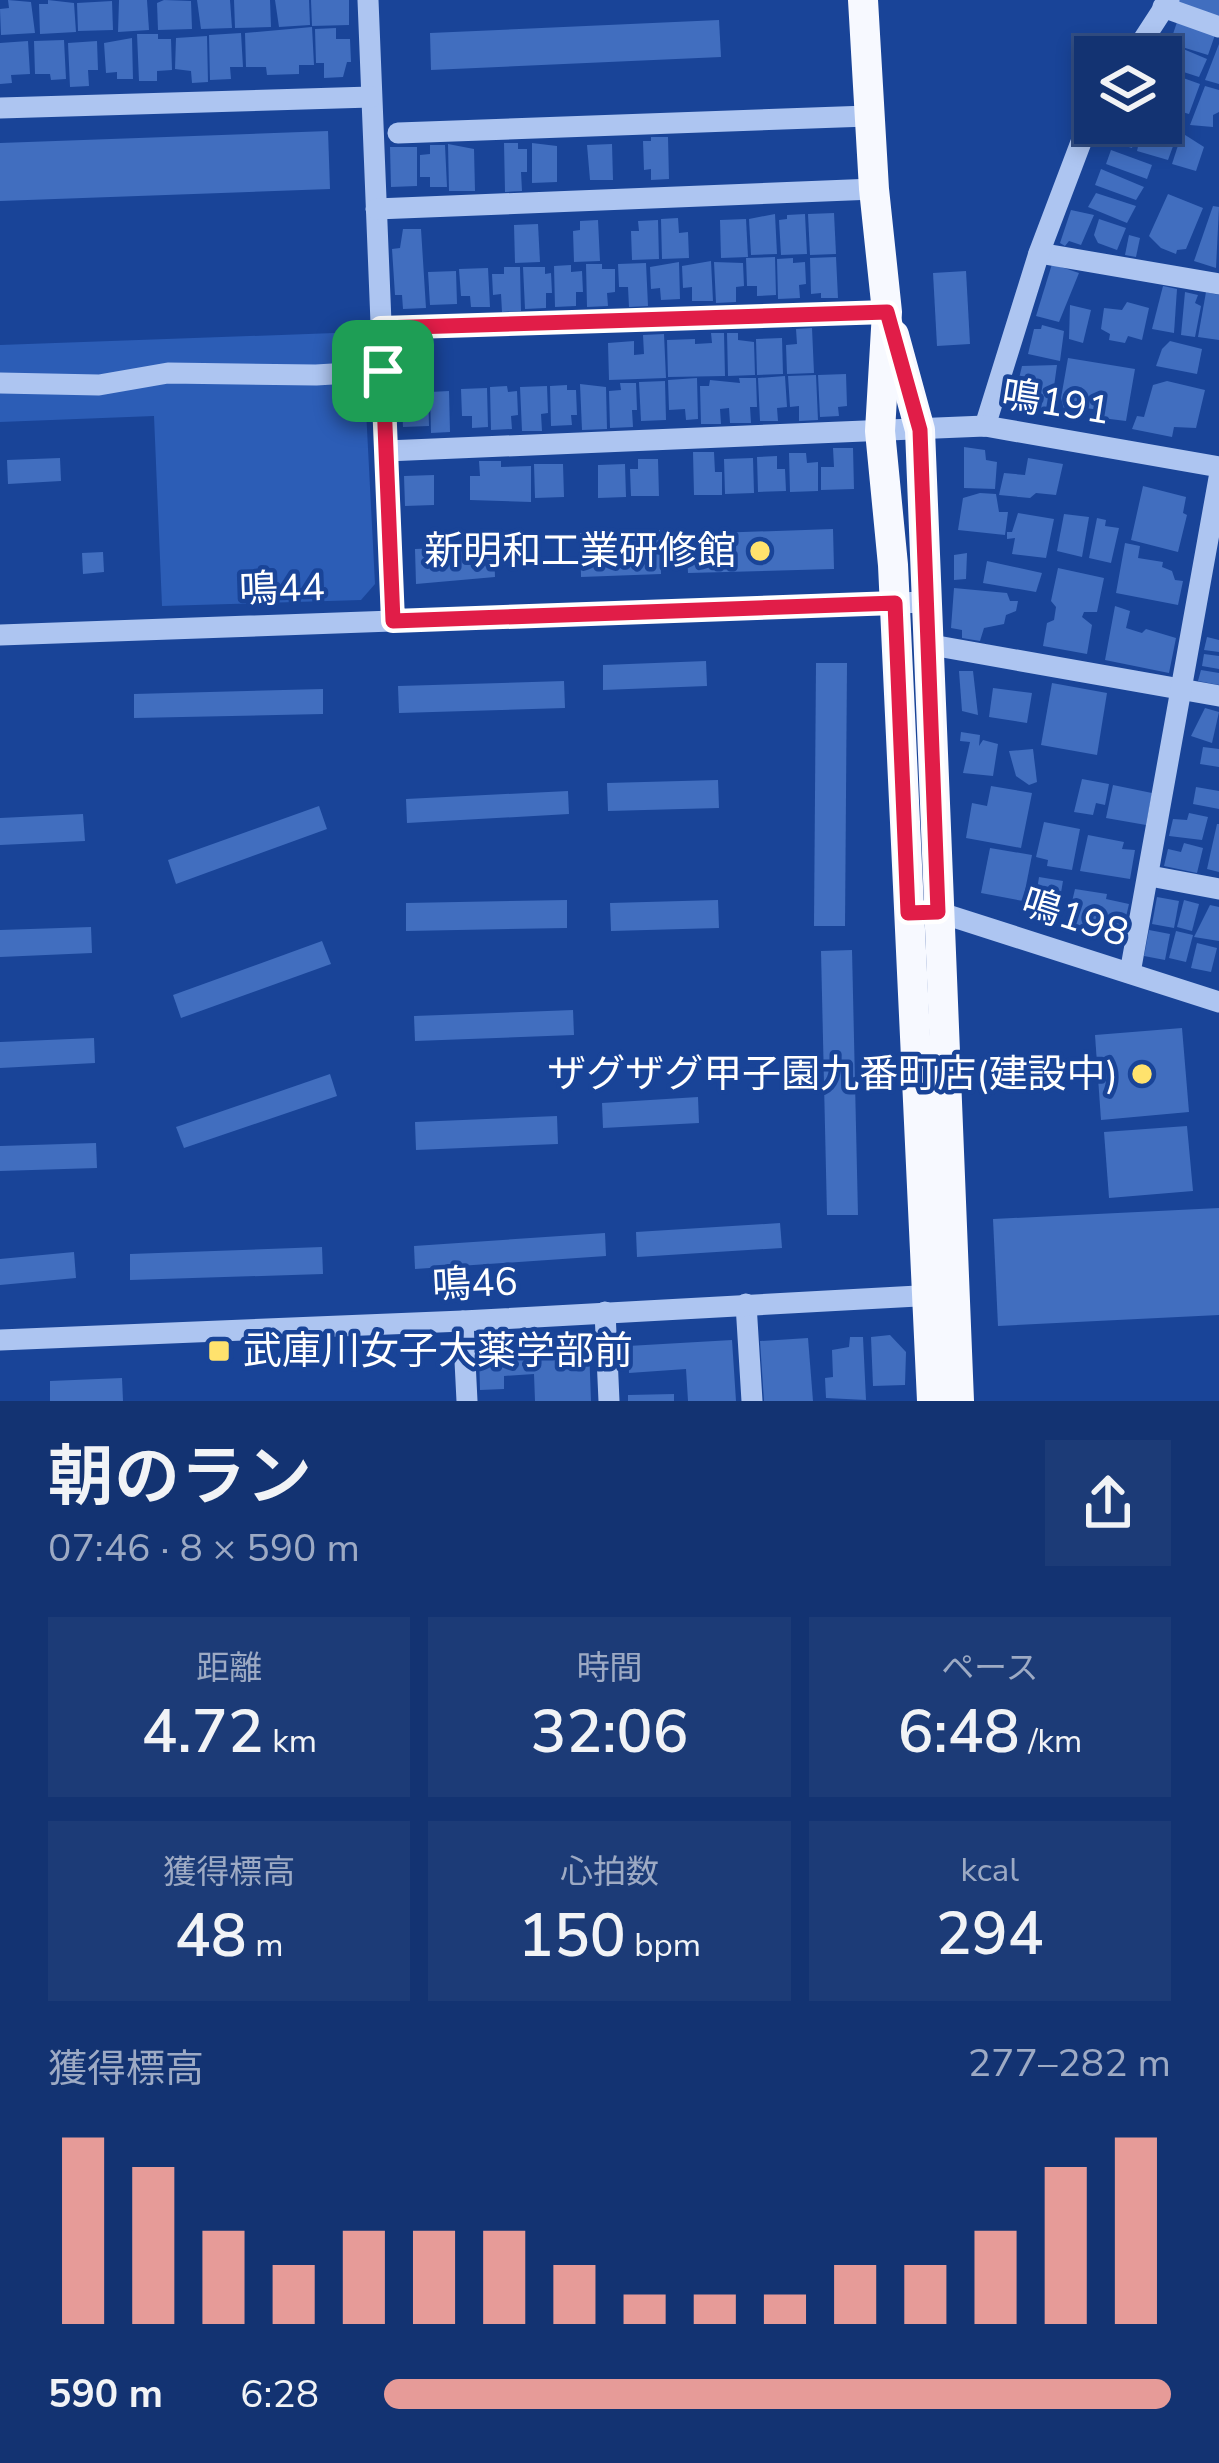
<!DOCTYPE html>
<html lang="ja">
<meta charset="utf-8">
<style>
:root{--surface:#133372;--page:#1c3b77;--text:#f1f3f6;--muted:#9daac4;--line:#324e84;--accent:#e69b98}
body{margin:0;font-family:"Nunito Sans","Noto Sans JP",sans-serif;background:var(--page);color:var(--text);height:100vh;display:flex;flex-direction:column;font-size:45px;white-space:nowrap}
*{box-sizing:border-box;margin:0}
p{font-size:39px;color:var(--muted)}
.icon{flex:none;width:66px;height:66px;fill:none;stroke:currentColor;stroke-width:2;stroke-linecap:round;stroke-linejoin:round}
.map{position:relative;height:1401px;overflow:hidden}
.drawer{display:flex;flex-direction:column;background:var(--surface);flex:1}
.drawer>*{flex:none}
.controls{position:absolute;left:1074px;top:36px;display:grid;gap:24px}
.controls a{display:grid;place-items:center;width:108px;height:108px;border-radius:0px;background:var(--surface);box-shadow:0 6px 18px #0003,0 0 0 3px var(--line);font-size:60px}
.pin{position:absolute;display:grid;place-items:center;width:102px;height:102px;color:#fff;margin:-51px;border-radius:24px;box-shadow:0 6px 18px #0006}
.round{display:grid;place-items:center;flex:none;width:126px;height:126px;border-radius:0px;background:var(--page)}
.head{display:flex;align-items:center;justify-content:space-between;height:204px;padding:0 48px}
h1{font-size:66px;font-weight:600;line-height:90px}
.stats{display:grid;grid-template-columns:repeat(3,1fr);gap:18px;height:204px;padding:12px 48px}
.stats div{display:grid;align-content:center;border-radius:0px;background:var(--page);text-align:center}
.stats b{font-size:60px;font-weight:600}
.stats small{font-size:33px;font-weight:400}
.stats p{font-size:33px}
.chart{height:336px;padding:24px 48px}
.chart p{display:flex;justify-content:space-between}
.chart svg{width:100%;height:216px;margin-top:12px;stroke:var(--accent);stroke-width:6}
ul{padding:0 48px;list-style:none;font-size:39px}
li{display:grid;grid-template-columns:192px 144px 1fr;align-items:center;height:90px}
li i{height:30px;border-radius:15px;background:var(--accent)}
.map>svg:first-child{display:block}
.green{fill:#2c5db6}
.building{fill:#416ebf}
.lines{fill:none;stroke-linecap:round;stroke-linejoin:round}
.minor{stroke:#adc5f1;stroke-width:21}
.major{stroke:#f7f9ff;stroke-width:30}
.route-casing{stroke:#fff;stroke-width:24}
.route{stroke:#e11d48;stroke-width:15}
.poi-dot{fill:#ffe26d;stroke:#194498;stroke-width:4.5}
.labels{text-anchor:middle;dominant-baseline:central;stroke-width:9;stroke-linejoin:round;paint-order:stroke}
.street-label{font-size:39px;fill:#fff;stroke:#194498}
.poi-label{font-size:39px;fill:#fff;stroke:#194498;text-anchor:end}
</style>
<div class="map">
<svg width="1219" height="1401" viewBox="0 0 1219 1401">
<rect width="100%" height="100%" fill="#194498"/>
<polygon class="green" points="362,332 375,584 361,600 162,606 154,416 0,422 0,345"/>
<g class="building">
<polygon points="8,0 31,2 35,33 1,35 0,9 9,8"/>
<polygon points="48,0 74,3 76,32 40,34 39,4 48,4"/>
<polygon points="119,0 147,0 149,30 118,32"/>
<polygon points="164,0 191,1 192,29 158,30 157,3"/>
<polygon points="197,0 230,0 232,28 201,29"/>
<polygon points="234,0 270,0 271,27 235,28"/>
<polygon points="275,0 309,0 310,25 279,27"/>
<polygon points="311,0 349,0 349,25 312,26"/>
<polygon points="1171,0 1219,0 1219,18"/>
<polygon points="112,1 113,30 78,31 77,3"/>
<polygon points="719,20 721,57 431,70 430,33"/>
<polygon points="1177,22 1215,35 1208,55 1182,47 1181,40 1173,34"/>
<polygon points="312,27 314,65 299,65 299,74 267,75 266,67 246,67 245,33"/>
<polygon points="336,28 336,39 350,39 351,62 347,62 343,77 324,78 324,63 316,63 315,29"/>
<polygon points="241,33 243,67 230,67 231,79 210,80 209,35"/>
<polygon points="137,34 158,34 158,39 171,39 172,70 157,71 157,81 139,81"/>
<polygon points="207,36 208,82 192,83 191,71 175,69 176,38"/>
<polygon points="132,38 133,79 117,79 117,72 106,73 104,43"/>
<polygon points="64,40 66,79 51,80 50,74 35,74 34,41"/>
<polygon points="28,41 30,74 11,75 12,83 0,84 0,43"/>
<polygon points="97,41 98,70 88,70 89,86 70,87 68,43"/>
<polygon points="1169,43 1207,59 1199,77 1165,66"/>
<polygon points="1219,44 1219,84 1205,80"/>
<polygon points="1172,74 1200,84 1189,114 1172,109 1177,92 1168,89"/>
<polygon points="1205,86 1219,90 1219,112 1213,115 1213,127 1190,125"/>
<polygon points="1113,123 1139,123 1132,148 1108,141"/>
<polygon points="328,131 330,189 0,201 0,143"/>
<polygon points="1154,131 1176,138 1168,160 1137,151 1139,142 1147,147"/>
<polygon points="1182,133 1204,147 1196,171 1172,164"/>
<polygon points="651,137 668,137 669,179 651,180 651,169 644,170 643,141 651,141"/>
<polygon points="504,143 518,143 518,149 527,149 527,172 521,172 522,191 505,192"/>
<polygon points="532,143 557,146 557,182 532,183"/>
<polygon points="448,144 474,149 475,191 449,191"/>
<polygon points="612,144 613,180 590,180 587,145"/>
<polygon points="430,145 445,145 447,187 430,187 430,177 420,177 420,155 430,154"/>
<polygon points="390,147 417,147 417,186 391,187"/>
<polygon points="1111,150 1152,165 1147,179 1106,164"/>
<polygon points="1101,169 1144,187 1136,200 1095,185"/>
<polygon points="1096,193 1136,206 1127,223 1088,207"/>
<polygon points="1168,194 1203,208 1186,249 1177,250 1176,254 1161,248 1149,236"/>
<polygon points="1213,206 1219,207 1216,268 1194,261"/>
<polygon points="1071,210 1094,215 1081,245 1069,241 1065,246 1060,243"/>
<polygon points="834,213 836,254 810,255 808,214"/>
<polygon points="775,214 777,254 751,255 749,219"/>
<polygon points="805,214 807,254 781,255 779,220 787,219 787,215"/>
<polygon points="678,218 679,233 688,232 689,258 662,259 661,219"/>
<polygon points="746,219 748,257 721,258 720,220"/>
<polygon points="1099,219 1126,228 1117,250 1098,243 1094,235"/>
<polygon points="598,220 600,261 574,262 573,231 580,230 580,221"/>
<polygon points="658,220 659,259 632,260 631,231 639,231 638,221"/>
<polygon points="538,224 540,262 515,263 514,225"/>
<polygon points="403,229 421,229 426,308 403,309 402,295 395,295 392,249 400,248"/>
<polygon points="1129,235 1140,238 1136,257 1125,255"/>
<polygon points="775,257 776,295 757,296 757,286 747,286 746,258"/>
<polygon points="836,257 838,298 821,298 821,293 811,294 810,258"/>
<polygon points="793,258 793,263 805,262 806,284 799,285 800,298 778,299 777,259"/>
<polygon points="711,261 713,301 692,301 692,287 683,288 682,266"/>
<polygon points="679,262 680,299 661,300 660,288 651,289 650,267"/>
<polygon points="714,262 743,263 744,286 736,287 736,302 716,303"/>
<polygon points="646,263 648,306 629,307 628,287 619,287 618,264"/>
<polygon points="586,264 602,264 602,269 615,269 615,292 607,293 608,306 587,307"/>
<polygon points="1052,264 1079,273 1059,322 1036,316"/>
<polygon points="571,265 571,272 582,271 583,292 576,292 576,306 555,307 554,266"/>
<polygon points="504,267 520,267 521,311 502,312 501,294 493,295 492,274 504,274"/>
<polygon points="523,267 545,267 545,274 551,273 552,293 546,293 546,308 525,309"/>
<polygon points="488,268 490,307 471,307 470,296 461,296 459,269"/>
<polygon points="456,271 457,304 430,305 428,272"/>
<polygon points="966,271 970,344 937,346 933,273"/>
<polygon points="1163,286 1177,289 1174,333 1152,329"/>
<polygon points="1185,292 1198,295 1195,303 1201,306 1195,337 1181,335"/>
<polygon points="1206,292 1219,295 1219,340 1198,337"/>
<polygon points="1127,302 1149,308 1142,340 1128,336 1125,343 1109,340 1110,334 1101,329 1104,308 1122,310"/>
<polygon points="1070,305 1091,310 1083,343 1069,339"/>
<polygon points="1042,325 1064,331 1060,361 1028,354 1034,329 1041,329"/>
<polygon points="812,328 814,373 787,374 786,345 797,344 796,329"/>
<polygon points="711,333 724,333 725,376 668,377 667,340 695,339 695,344 712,343"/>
<polygon points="727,333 738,333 738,340 754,342 755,375 728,376"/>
<polygon points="664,334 666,378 609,380 608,343 634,341 634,355 644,354 643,335"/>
<polygon points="782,338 783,374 757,375 756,339"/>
<polygon points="1170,341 1202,349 1197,374 1156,366 1162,349"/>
<polygon points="398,353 427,357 428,386 399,388"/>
<polygon points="1068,358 1135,369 1126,421 1102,418 1105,411 1080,407 1080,414 1064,409 1061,398"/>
<polygon points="1057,365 1050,415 1034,413 1033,405 1020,405 1022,389 1017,387 1022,366"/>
<polygon points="846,374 847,406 838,407 839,416 820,417 818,375"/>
<polygon points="816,375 818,420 799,421 799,406 790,407 788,376"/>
<polygon points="785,376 787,407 777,408 778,421 760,421 758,378"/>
<polygon points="697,378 698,419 686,420 685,409 669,410 668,380"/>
<polygon points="739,378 756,378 757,407 750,407 751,423 730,423 729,408 720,409 721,424 701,424 700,386 709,386 710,380 740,383"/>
<polygon points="665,381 666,420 641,421 639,382"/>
<polygon points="1167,381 1205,390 1196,428 1174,427 1172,437 1132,429 1137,416 1144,417 1153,385"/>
<polygon points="620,383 636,383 637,410 632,410 633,427 610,428 609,391 621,390"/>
<polygon points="580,384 606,387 607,429 582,430"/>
<polygon points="567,385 567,390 576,390 577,415 571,415 572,425 551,426 550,386"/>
<polygon points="507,386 508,392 517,391 518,415 511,416 512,429 491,430 490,387"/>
<polygon points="547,386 548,413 541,414 542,431 522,431 520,387"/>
<polygon points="487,388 488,427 472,428 472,416 462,416 461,389"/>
<polygon points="428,389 429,426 403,427 401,390"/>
<polygon points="449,391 450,432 431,433 430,392"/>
<polygon points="964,447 985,450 986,460 997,462 995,489 964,488"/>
<polygon points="833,448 853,448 854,489 821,490 821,467 834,467"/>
<polygon points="693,452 714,452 715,472 722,472 722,495 694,495"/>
<polygon points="789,453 806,453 807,463 818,462 818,491 790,492"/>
<polygon points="777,456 777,469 785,469 786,491 758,492 757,457"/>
<polygon points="60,458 61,481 8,484 7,460"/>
<polygon points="753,458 754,493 725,494 724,459"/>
<polygon points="1028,458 1063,464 1056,495 1036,493 1030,498 999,495 1004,473 1025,475"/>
<polygon points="638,459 658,459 659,496 631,496 630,469 638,469"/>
<polygon points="479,461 501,461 501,467 531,466 531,502 470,500 470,476 480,476"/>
<polygon points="534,464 563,464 564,497 535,498"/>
<polygon points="625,464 626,497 598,498 598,465"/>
<polygon points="434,475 434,505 405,506 404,476"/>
<polygon points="1143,486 1186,497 1183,513 1187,515 1178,552 1131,540"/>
<polygon points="980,493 996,494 999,512 1008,512 1005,535 958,530 963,498"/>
<polygon points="1018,513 1054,519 1046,558 1012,554 1015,538 1007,539 1007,532 1012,532"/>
<polygon points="1064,514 1089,517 1082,557 1057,551"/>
<polygon points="1097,518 1106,520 1105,526 1119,528 1111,563 1089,558"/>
<polygon points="833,529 834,569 688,573 686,534"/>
<polygon points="660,530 661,574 581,577 580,533"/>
<polygon points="1125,543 1140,546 1138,558 1163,562 1162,567 1172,571 1175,580 1183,581 1178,605 1116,593"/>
<polygon points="494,546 495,577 416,584 415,549"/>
<polygon points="103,552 104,572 83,574 82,553"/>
<polygon points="967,553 966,579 954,580 954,555"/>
<polygon points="987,561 1042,573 1036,592 983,583"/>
<polygon points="1058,568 1104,578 1097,612 1084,612 1082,617 1092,625 1087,654 1043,646 1047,623 1054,620 1056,607 1051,601"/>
<polygon points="954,588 1007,593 1010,601 1018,601 1016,611 1006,615 1004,624 984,628 980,641 962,638 962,630 951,628"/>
<polygon points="1115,606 1130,611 1126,628 1142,633 1146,629 1176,638 1169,673 1105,660"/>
<polygon points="1207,637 1219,640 1219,652 1204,650"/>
<polygon points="1204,654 1219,656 1219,669 1202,666"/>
<polygon points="706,661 707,686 603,690 603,665"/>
<polygon points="816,663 847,663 845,926 814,926"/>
<polygon points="1201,670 1219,673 1219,685 1198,681"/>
<polygon points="959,671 973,671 978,715 962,711"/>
<polygon points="564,681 565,708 399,713 398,686"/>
<polygon points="1052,683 1107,693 1097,755 1041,745"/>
<polygon points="993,688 1032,693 1027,723 989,717"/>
<polygon points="323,689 323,714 134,718 134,694"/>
<polygon points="1205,708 1219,712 1212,743 1191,736"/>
<polygon points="961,732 980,735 979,746 983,740 998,744 993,776 963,773 970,742 960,741"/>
<polygon points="1203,747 1219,749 1219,767 1200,764"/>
<polygon points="1033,749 1037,782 1029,785 1016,776 1009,751"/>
<polygon points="1082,779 1109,784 1105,805 1096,803 1093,815 1074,812"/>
<polygon points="718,780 719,808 608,811 607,783"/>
<polygon points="1113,785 1152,793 1146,825 1106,818"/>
<polygon points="991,786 1032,793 1021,848 966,838 972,803 987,806"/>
<polygon points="1196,787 1219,791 1219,809 1193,804"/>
<polygon points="568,791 569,814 407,823 406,799"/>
<polygon points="319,806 327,829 176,884 168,860"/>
<polygon points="1189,813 1208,817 1202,840 1169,836 1173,819 1187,820"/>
<polygon points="83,814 85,841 0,845 0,818"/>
<polygon points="1044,822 1080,829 1072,870 1047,866 1048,860 1036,857"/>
<polygon points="1217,824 1219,824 1219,872 1207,869"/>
<polygon points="1088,835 1124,842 1122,849 1135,850 1130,879 1080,871"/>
<polygon points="1184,843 1203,848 1197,873 1164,866 1168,849 1181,852"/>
<polygon points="990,848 1032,855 1023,901 981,893"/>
<polygon points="1039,877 1063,881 1058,910 1049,917 1033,916"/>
<polygon points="1075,889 1107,894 1106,899 1129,904 1122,934 1067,923"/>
<polygon points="1157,897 1179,901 1174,928 1152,924"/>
<polygon points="567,900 567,928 406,931 406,903"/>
<polygon points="718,900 719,928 611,931 610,903"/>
<polygon points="1184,900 1199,904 1192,931 1177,927"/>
<polygon points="1210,905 1219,907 1219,941 1194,937"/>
<polygon points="91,927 92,953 0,957 0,930"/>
<polygon points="1149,930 1170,934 1165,960 1144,956"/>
<polygon points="1176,931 1193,935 1186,962 1169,958"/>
<polygon points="322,941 331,964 181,1018 173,995"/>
<polygon points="1197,943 1217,948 1211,972 1191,968"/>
<polygon points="852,950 858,1215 827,1215 821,951"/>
<polygon points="573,1010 574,1035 415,1041 414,1016"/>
<polygon points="1182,1028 1189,1112 1101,1120 1095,1035"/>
<polygon points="94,1038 95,1063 0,1068 0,1042"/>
<polygon points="330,1074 337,1096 184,1148 176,1127"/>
<polygon points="698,1097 699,1123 603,1128 602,1103"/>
<polygon points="557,1116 558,1144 416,1150 415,1122"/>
<polygon points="1187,1126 1193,1191 1109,1198 1104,1132"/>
<polygon points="96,1143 97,1168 0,1171 0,1146"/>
<polygon points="1219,1208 1219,1315 998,1326 993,1219"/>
<polygon points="780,1223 782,1248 637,1257 636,1232"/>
<polygon points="605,1233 606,1256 415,1269 414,1246"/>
<polygon points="322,1247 323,1274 130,1280 130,1254"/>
<polygon points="74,1252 76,1278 0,1285 0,1259"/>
<polygon points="890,1335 906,1352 905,1385 873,1386 871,1337"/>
<polygon points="850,1337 863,1337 866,1400 826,1398 825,1378 833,1377 832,1350 849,1347"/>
<polygon points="808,1338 813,1401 764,1401 760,1341"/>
<polygon points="732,1340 736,1401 688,1401 686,1369 629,1373 628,1346"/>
<polygon points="589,1347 591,1401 535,1401 534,1374 504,1376 504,1389 480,1390 479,1352"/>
<polygon points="122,1378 123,1401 50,1401 50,1381"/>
<polygon points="674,1394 674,1401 628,1401 628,1395"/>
</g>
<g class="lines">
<g class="minor">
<polyline points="368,0 393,621"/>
<polyline points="1163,7 1219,27"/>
<polyline points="1132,57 1169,0"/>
<polyline points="0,108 371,97"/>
<polyline points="398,133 868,116"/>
<polyline points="376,209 874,189"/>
<polyline points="1039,253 1219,284"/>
<polyline points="381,328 887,312"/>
<polyline points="0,383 99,385 168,373 316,375 383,371"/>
<polyline points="985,426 1039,253 1086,129 1095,115"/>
<polyline points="386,451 985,426 1219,467"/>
<polyline points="0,635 926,602"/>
<polyline points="926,644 1219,696"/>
<polyline points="1150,876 1219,889"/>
<polyline points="927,912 938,912 1219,1002"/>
<polyline points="1130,973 1219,478"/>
<polyline points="746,1304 752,1401"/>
<polyline points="605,1312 609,1401"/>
<polyline points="463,1321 467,1401"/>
<polyline points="0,1340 463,1321 936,1295"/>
</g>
<g class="major">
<polyline points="863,0 874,189 887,312 880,431 893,565 932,1401"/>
<polyline points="894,335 920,430 959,1401"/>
</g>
</g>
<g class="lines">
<g class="route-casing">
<polygon id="route" points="887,312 920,430 938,912 908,913 895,603 393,621 381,328"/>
</g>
<use href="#route" class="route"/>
</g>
<g class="poi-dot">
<circle cx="760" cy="551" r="12"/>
<circle cx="1142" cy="1074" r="12"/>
<rect x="207" y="1339" width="24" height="24" rx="6"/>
</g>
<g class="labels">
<g class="street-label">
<text transform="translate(1056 403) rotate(9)">鳴191</text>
<text transform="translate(282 589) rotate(-2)">鳴44</text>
<text transform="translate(1075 918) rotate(18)">鳴198</text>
<text transform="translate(475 1284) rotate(-3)">鳴46</text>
</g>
<g class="poi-label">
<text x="736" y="551">新明和工業研修館</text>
<text x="1118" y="1074">ザグザグ甲子園九番町店(建設中)</text>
<text x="243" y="1351" text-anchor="start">武庫川女子大薬学部前</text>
</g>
</g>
</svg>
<div class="controls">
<a><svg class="icon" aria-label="layers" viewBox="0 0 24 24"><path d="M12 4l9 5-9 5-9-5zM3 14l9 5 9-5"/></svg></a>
</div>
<div class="pin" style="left:383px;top:371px;background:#1e9e55"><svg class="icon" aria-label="arrive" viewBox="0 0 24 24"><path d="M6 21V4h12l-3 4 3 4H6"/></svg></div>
</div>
<section class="drawer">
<div class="head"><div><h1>朝のラン</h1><p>07:46 · 8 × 590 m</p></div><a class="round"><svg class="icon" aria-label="share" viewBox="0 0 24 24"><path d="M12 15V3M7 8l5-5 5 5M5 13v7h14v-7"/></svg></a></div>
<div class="stats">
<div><p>距離</p><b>4.72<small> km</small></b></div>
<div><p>時間</p><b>32:06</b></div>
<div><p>ペース</p><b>6:48<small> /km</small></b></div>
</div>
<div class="stats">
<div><p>獲得標高</p><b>48<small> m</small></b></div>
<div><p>心拍数</p><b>150<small> bpm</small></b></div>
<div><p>kcal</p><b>294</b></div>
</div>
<div class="chart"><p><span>獲得標高</span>277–282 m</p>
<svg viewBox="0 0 160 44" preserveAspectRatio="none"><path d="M5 44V6M15 44V12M25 44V25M35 44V32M45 44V25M55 44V25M65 44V25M75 44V32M85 44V38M95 44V38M105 44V38M115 44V32M125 44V32M135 44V25M145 44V12M155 44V6"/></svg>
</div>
<ul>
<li><b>590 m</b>6:28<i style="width:100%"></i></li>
</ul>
</section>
